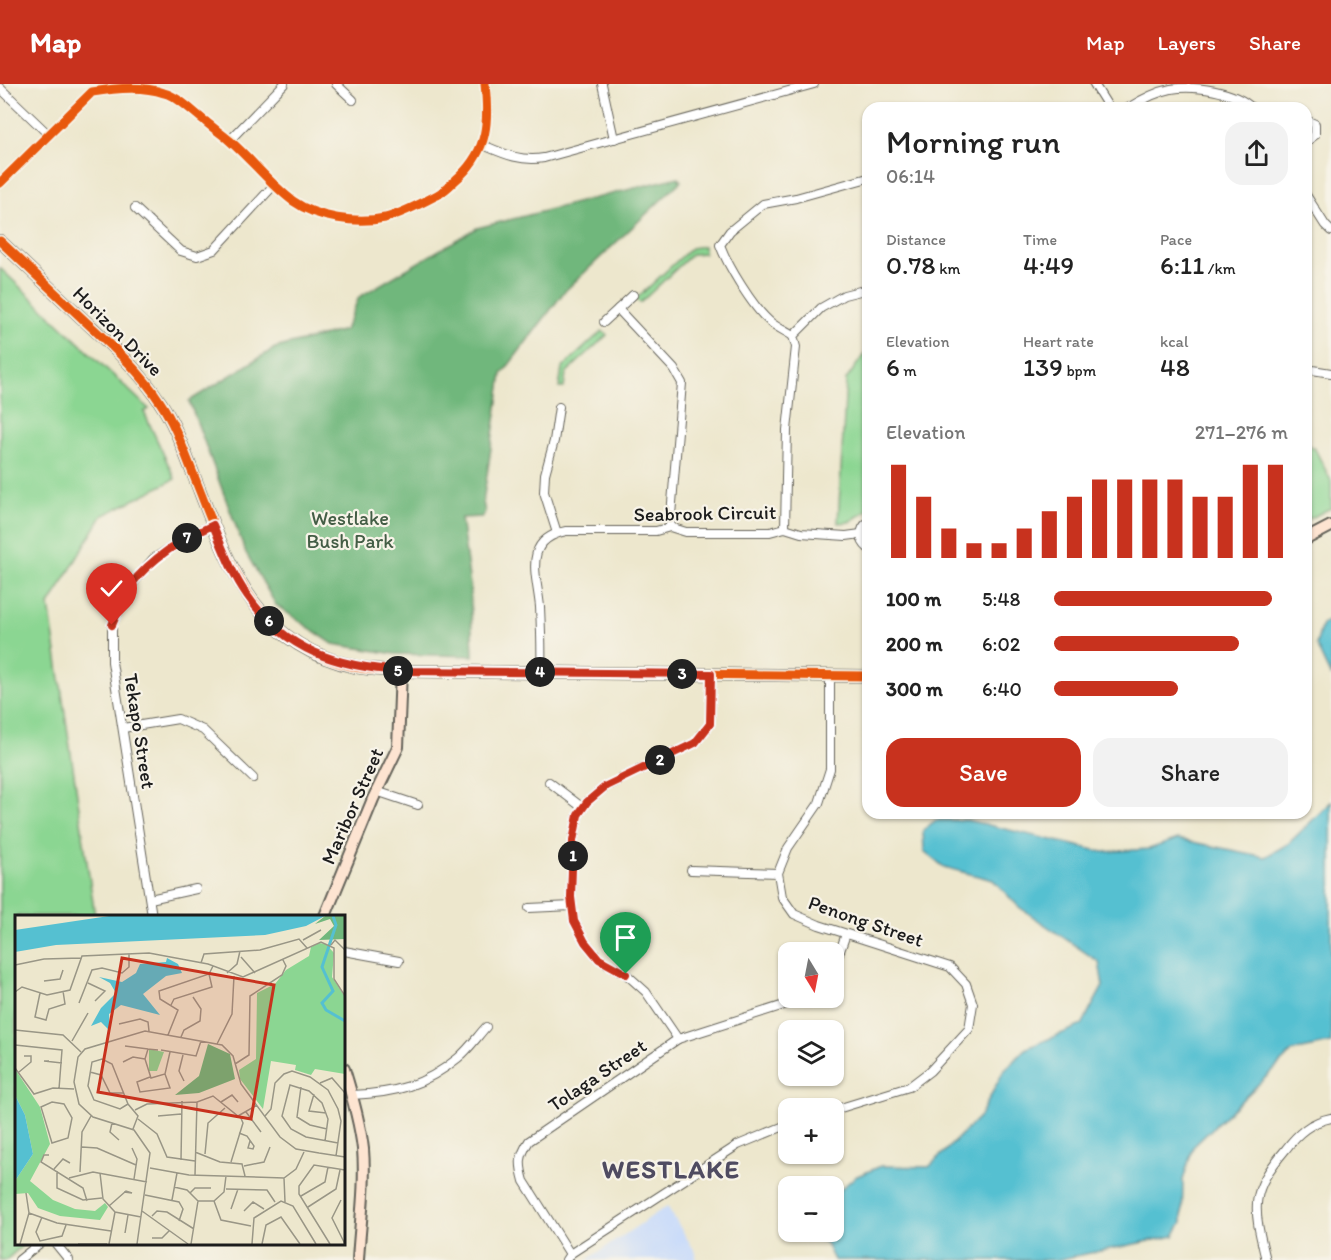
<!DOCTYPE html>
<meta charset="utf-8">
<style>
:root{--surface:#fff;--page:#f2f2f2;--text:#222;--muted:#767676;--accent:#c8321e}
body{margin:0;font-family:Itim,sans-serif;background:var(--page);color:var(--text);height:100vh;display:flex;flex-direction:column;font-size:22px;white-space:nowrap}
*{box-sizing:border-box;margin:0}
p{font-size:20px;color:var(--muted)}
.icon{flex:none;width:33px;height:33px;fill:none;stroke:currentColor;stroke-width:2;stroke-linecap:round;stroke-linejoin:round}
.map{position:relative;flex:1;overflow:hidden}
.side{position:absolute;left:862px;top:18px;width:450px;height:717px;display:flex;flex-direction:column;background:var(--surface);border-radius:18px;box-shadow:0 2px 4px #0004}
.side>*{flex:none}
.needle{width:39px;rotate:170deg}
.buttons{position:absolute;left:778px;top:858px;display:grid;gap:12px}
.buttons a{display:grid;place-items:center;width:66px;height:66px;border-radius:12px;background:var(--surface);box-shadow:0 2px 4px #0004;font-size:30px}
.pin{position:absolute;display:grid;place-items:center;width:51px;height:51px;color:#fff;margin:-62px -26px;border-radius:50% 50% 50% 0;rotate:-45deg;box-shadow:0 0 6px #0007}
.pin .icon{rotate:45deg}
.km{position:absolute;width:30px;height:30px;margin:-15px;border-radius:50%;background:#222;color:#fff;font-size:16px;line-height:30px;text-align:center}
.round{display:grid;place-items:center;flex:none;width:63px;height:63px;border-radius:18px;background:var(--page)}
.overview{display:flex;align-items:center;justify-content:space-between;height:102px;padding:0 24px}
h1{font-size:33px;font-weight:600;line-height:45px}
.figures{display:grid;grid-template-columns:repeat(3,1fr);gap:9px;height:102px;padding:6px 24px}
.figures div{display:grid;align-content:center}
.figures b{font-size:26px;font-weight:600}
.figures small{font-size:16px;font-weight:400}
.figures p{font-size:16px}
.chart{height:168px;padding:12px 24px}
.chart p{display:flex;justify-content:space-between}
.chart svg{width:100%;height:108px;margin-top:6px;stroke:var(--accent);stroke-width:6}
.cta{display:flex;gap:12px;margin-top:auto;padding:12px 24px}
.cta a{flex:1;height:69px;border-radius:18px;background:var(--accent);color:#fff;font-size:24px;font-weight:600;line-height:69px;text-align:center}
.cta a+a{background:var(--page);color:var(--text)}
ul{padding:0 24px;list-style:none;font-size:20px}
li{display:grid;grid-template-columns:96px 72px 1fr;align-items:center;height:45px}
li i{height:15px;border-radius:8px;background:var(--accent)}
header{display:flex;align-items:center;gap:36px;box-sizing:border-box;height:84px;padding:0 30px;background:var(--accent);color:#fff}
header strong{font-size:28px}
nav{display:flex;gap:33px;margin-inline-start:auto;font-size:21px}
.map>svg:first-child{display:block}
.built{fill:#cadcf9}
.green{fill:#8bd692;stroke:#547957;stroke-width:1.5}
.forest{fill:#70b77c;stroke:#466a4c;stroke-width:1.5}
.water{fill:#55c0d1;stroke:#386e76;stroke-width:1.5}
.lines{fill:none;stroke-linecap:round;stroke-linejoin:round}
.street-casing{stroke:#65635a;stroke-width:10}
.secondary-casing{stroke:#65635a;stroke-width:14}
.street{stroke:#fff;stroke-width:8}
.secondary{stroke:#fde4d1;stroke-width:10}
.cycleway-casing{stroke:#f7f3e8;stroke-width:13}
.cycleway{stroke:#e8590c;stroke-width:9}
.route-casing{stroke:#fff;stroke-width:12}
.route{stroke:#c8321e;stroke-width:8}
.labels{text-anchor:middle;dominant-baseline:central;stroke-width:4.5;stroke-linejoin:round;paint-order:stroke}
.street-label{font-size:20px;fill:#1c1c1c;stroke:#f7f3e8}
.park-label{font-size:20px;fill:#435d45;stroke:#f7f3e8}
.district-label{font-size:26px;font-weight:bold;letter-spacing:1.5px;fill:#4f4b61;stroke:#f7f3e8}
.inset-river{fill:none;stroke:#55c0d1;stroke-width:3}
.inset-road{fill:none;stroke:#999686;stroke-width:1.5}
.view{fill:#c8321e;fill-opacity:0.15;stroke:#c8321e;stroke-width:3}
.inset-edge{fill:none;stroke:#1c1c1c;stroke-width:3}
</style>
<header>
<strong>Map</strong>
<nav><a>Map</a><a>Layers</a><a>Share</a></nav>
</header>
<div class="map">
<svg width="1331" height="1176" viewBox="0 0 1331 1176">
<rect width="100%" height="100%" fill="#f7f3e8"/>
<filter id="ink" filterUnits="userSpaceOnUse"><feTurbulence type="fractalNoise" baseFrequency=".0167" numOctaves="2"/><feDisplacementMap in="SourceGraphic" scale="12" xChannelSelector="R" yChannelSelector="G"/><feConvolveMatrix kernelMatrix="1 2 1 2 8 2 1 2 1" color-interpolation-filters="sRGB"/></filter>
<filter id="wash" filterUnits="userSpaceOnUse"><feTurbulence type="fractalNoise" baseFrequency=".008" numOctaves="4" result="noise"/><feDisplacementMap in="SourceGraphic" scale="24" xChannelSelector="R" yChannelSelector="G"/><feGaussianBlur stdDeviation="1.35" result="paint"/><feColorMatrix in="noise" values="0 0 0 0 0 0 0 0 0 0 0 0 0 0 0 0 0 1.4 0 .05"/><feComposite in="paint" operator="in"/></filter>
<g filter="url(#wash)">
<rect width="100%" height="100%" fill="#ede7cd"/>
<polygon class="built" points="667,1122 696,1169 696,1176 587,1176"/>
<g class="green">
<polygon points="704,162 704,169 692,170 640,219 636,215 691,164"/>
<polygon points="0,184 149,325 144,328 175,395 102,432 49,521 95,832 16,832 16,1160 24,1160 6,1176 0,1176"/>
<polygon points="602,247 607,251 566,289 564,304 559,304 562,284"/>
<polygon points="868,268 868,426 849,438 838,439 846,296 865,269"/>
<polygon points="1307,360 1315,365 1331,397 1331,424 1307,436"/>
</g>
<polygon class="forest" points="678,93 681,97 564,208 502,290 483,418 485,428 482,433 461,434 470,501 473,572 395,570 333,560 276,521 246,469 189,317 275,264 345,246 359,213 477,144"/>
<g class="water">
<polygon points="1331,536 1331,593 1316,561 1322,540"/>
<polygon points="1331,718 1331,959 1293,967 1193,1063 1183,1096 1182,1138 1174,1152 1056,1176 834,1176 825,1158 804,1150 803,1148 834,1148 834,1111 855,1093 881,1082 929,1083 980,1032 1003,988 1025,965 1082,941 1103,902 1099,878 1019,823 993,796 944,783 924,767 923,746 936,736 967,736 1103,768 1149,765 1178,755 1265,773 1288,760"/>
</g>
</g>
<g filter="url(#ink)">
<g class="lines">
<g class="street-casing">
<g id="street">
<polyline points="336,0 353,16"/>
<polyline points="602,0 614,55"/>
<polyline points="1094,0 1109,24"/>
<polyline points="0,4 48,50"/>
<path d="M1128,24c13,-8 28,-16 43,-19 23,-4 64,2 81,19"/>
<polyline points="1306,36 1315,40 1315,51 1306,58"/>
<polyline points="230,56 284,0"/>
<path d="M483,61c21,9 38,17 61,13l270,-74"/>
<path d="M0,99l92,-91c23,-4 50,-7 72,1 15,4 29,19 41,28 8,7 17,13 25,20 22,19 40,43 63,60 24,17 63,23 92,17 19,-5 37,-15 54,-24 8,-5 14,-12 21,-18 28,-27 29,-55 25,-92"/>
<polyline points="1306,111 1325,141 1331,147"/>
<polyline points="135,124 181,167 197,172 214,166 274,101"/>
<polyline points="618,225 674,285 682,299 670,443"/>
<polyline points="604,238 633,211"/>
<path d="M793,252c-8,-5 -17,-9 -24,-15 -17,-15 -41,-55 -49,-76l10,-14 33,-27 33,-6 72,-20"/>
<polyline points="1306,285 1331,289"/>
<path d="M868,438c-9,7 -9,19 0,26"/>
<polyline points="785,444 787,346 796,263 793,252 821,224 844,211 868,205"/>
<polyline points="557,449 544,408 545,390 554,357 559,323"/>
<path d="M541,588c1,-22 0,-44 -1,-65 -3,-32 -18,-67 26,-76h90l14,-4 16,5h84l15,-4 16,5 45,3 15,-2"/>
<polyline points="830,591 830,685 819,719 788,764 778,789 782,813 794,830 819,841 950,883 966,900 973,920 969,945 930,987 909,1003 834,1026"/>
<polyline points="123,644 178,635 203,646 253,694"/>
<polyline points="549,698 583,724"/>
<polyline points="376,707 418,721"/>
<polyline points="691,786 778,789"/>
<polyline points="150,815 196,805"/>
<polyline points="529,824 572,822"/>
<polyline points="152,832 112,578 112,541 129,504 153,475 195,449 213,441"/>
<polyline points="344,867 399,877"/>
<polyline points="834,884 846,850"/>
<polyline points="678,955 646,908 626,890 599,875 585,858 574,837 571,814 573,757 578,731 587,718 606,702 695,659 710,640 711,590"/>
<path d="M352,1011c43,-2 72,-9 106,-37 11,-9 19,-21 28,-31"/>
<polyline points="56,1160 69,1176"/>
<path d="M570,1170l-46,-73c-5,-18 -5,-24 5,-40l149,-102 128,-41"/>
<polyline points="19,1176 39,1160"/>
<polyline points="566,1176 570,1170 738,1061 789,1040"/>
<path d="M1266,1176c-13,-54 -17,-67 20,-111 12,-16 25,-27 45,-31"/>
</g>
</g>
<g class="secondary-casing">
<g id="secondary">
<path d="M0,157c29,27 57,54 86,81 27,25 54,49 74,80 15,22 24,49 34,74 34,87 59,169 162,191 15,3 30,3 45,4l467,5"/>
<polyline points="1306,455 1331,442"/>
<polyline points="325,832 373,715 398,663 401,587"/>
<path d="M344,985c8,26 16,53 19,80 3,37 -3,75 -5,111"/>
</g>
</g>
<use href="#street" class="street"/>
<use href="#secondary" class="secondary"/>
<g class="cycleway-casing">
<g id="cycleway">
<path d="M0,99l92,-91c23,-4 50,-7 72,1 15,4 29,19 41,28 8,7 17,13 25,20 22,19 40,43 63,60 24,17 63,23 92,17 19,-5 37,-15 54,-24 8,-5 14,-12 21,-18 28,-27 29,-55 25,-92"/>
<path d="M0,157c29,27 57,54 86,81 27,25 54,49 74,80 15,22 24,49 34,74 34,87 59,169 162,191 15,3 30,3 45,4l467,5"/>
</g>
</g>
<use href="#cycleway" class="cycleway"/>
</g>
</g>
<g class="lines" filter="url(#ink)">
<g class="route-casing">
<path id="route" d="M112,541c6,-13 10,-28 18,-39 22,-29 51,-46 83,-61 10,24 19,49 34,70 38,56 91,72 155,76l309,3 -1,50 -15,19 -89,43 -19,16 -9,13 -5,26 -2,56 3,24 11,21 14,17 27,15"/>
</g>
<use href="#route" class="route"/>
</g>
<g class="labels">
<g class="street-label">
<text transform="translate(118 247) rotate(45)">Horizon Drive</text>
<text transform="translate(705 429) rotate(-1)">Seabrook Circuit</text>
<text transform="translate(140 647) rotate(81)">Tekapo Street</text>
<text transform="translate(352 722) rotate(-66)">Maribor Street</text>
<text transform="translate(866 837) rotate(19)">Penong Street</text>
<text transform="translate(597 991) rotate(-34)">Tolaga Street</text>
</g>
<g class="park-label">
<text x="350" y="434">Westlake<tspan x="350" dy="23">Bush Park</tspan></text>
</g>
<g class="district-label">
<text x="671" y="1085">WESTLAKE</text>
</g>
</g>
<g transform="translate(15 831)">
<rect width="330" height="330" fill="#ede7cd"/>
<path d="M304,28l7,1 8,9 -2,24 13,20v77l-30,-5 -4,6 -16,-5 1,-5 -25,-4 -8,48 -23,-30 -1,-9 17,-11 1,-66 18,-9 11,-14 23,-14 2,-9zM134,134l15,3 -7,19h-8zM0,154l25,38 10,37 -20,37 23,19 22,9 20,2 10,-8 3,4 -8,13 -40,-4 -22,-8 -10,-15 -13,1v-13l18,-27 -8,-39 -10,-20z" fill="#8bd692"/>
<path d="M310,1h20v23l-26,1 15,-14 -4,-7 -15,5zM193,129l22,10 5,25 -36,14 -24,2 24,-19z" fill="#70b77c"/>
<path d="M94,1h216l-19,10 -41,9 -209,10 -41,7v-22zM152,43l11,6 4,9 -16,3 -23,18 17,21 -39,-10 -12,9 1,17 -9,-9 -10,4 10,-18 15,-15 -6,-10 -11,-6 23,5 14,-9 4,-9 26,-2zM0,180l10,20 8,39 -18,27z" fill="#55c0d1"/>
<path class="inset-river" d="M318,1l3,9 -14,42 11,24 -11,12 4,7 19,11"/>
<path class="inset-road" d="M288,25l18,-10M316,30l4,-5 10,10M226,42l14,16M186,48l3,-9 56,-4 39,-11 8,9M0,50l29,-6 37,-1M212,58l10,-9 3,-13M29,66l16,-2 3,-9M73,68l17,8 -10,10M0,77l7,-5 25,8 23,-5 12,-34 67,-3 59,11 35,13 78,-35 13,6v31l11,17M25,78l-5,24 11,3 3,-11 16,-5 -2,-13M64,88l13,-33 10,-2 20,5 7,-6v-13M156,90l3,-6 38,-12 -3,-13M104,109l21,-5 8,3 1,9M0,115l48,5 18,17M153,120l10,-25 -18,-11 -1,-8 50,-17 4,-8M166,122l3,-7 16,-9 1,-12 -8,-12M57,126l16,-28M202,129l15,-30 2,-38M0,130l47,5 -3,39M110,131l23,3M143,135l-10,-1 -3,10 6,19 14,-4 5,-22M146,135l35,6 5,-15M168,140l-4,16 5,10M34,146h-5l18,2M108,147l10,-5 12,2M220,149l14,-9 1,-59 32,-21 4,-9 -3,-6M0,153l19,26 19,-6 21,1M4,157l12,-10v-6h-7M75,157l11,3 9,18h14M135,162l-13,5 3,10 30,-4 -5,-14M305,168l12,-5 13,15M286,172l-4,30 13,8 17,4M299,179l-5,17 17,2M37,187l12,2 8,14 -4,20 -16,5 -11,-36zM206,187l11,-7 6,7M113,189l-8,5 -26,-9 -6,-14 4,-24 10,-3 10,5 16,40 10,12 -5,13M120,195l12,-6 50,-2M231,197l15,20M143,201l23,-2M250,201l6,-7 4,-26 9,-9 8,-3 18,6 18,13 10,19 3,12 -5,35M123,204l19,15 10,23 28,4M97,208l-2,9 9,8M224,218l8,3 7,10 -1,3 -5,-1 2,-7M310,226l3,-22 -6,-16 -13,-12 -19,-6 -8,31 9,13 15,8 32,6M67,232l15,1 39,17M117,233l5,11 -3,20M180,237l25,10 22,2 3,12M304,238l26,4M190,239l3,-31 17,-15M34,240h-5l-3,7 42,26 4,13M166,245l1,-59M216,247l12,-39 -3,-7M229,251l20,-4 6,-15M135,253l39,7 95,3 12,-9 8,-17M39,254l9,-10 7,4M42,256v17l26,12 19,-2M65,257l2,-40 9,-16M85,258l3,26 12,13 26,5M180,260l2,-73 16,-6 25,20 19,-11M54,263l24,-6 54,10M269,263l1,24M159,272l13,3 11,11h16l10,-9 2,-16M211,274l41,1 8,12M175,278l5,-5h16M130,280l34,7 4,7 -4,12M286,281l24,-14 3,-15M157,285l5,-27M326,285l-9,18 13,26M199,286l7,19 30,6M94,291l17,-15 6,2 -8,-1M293,292l28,-18 4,-19M216,294l7,-20M127,296l46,33M229,296l9,-9 11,7M14,298l28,10 54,8M137,301l5,-5 10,1 27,17M27,302l-6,15 4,9 22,-5 4,-11M110,318l3,-18M137,323h10l7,-7M5,329l9,-31 -3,-20M63,329h29M94,329l6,-32M122,329l13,-91 -16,-23 -41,-13 -14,-13 -5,-22 4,-25 7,-8 60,-18 77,14 11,11 8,28 39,53 16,12 23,4M176,329l7,-43M237,329l2,-26 27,-17 12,5 23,38M247,329l4,-19 15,-8 19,27M315,329l-31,-50v-8l15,-21 31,5"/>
<path class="view" d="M107,43l152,27 -23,134 -153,-27z"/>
<rect width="330" height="330" class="inset-edge"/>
</g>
</svg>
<div class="buttons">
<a><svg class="needle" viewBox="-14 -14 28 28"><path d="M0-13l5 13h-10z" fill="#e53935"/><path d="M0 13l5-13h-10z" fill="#767676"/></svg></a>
<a><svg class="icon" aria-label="layers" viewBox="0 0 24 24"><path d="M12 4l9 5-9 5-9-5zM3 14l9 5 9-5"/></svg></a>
<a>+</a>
<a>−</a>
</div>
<div class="pin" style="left:626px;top:890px;background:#1e9e55"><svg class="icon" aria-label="arrive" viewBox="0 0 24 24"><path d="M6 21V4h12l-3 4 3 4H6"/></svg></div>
<div class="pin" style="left:112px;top:541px;background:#d93025"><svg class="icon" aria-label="check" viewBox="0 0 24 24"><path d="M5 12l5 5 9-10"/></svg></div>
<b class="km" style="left:573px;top:772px">1</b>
<b class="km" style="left:660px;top:676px">2</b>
<b class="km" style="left:682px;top:590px">3</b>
<b class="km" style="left:540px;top:588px">4</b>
<b class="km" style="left:398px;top:587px">5</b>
<b class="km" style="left:269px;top:537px">6</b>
<b class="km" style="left:187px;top:454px">7</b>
<section class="side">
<div class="overview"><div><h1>Morning run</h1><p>06:14</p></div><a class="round"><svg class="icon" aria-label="share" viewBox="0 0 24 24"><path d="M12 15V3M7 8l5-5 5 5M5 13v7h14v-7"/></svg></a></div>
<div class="figures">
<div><p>Distance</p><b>0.78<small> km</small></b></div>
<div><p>Time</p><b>4:49</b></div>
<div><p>Pace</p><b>6:11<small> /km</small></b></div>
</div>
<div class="figures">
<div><p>Elevation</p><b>6<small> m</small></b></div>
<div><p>Heart rate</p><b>139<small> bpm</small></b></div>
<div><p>kcal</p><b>48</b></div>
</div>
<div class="chart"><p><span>Elevation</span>271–276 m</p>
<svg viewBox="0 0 160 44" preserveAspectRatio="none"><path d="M5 44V6M15 44V19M25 44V32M35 44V38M45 44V38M55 44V32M65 44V25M75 44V19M85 44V12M95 44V12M105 44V12M115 44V12M125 44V19M135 44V19M145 44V6M155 44V6"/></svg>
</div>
<ul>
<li><b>100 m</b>5:48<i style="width:93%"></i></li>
<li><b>200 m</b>6:02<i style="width:79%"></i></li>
<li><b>300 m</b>6:40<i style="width:53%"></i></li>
</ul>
<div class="cta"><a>Save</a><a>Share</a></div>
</section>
</div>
